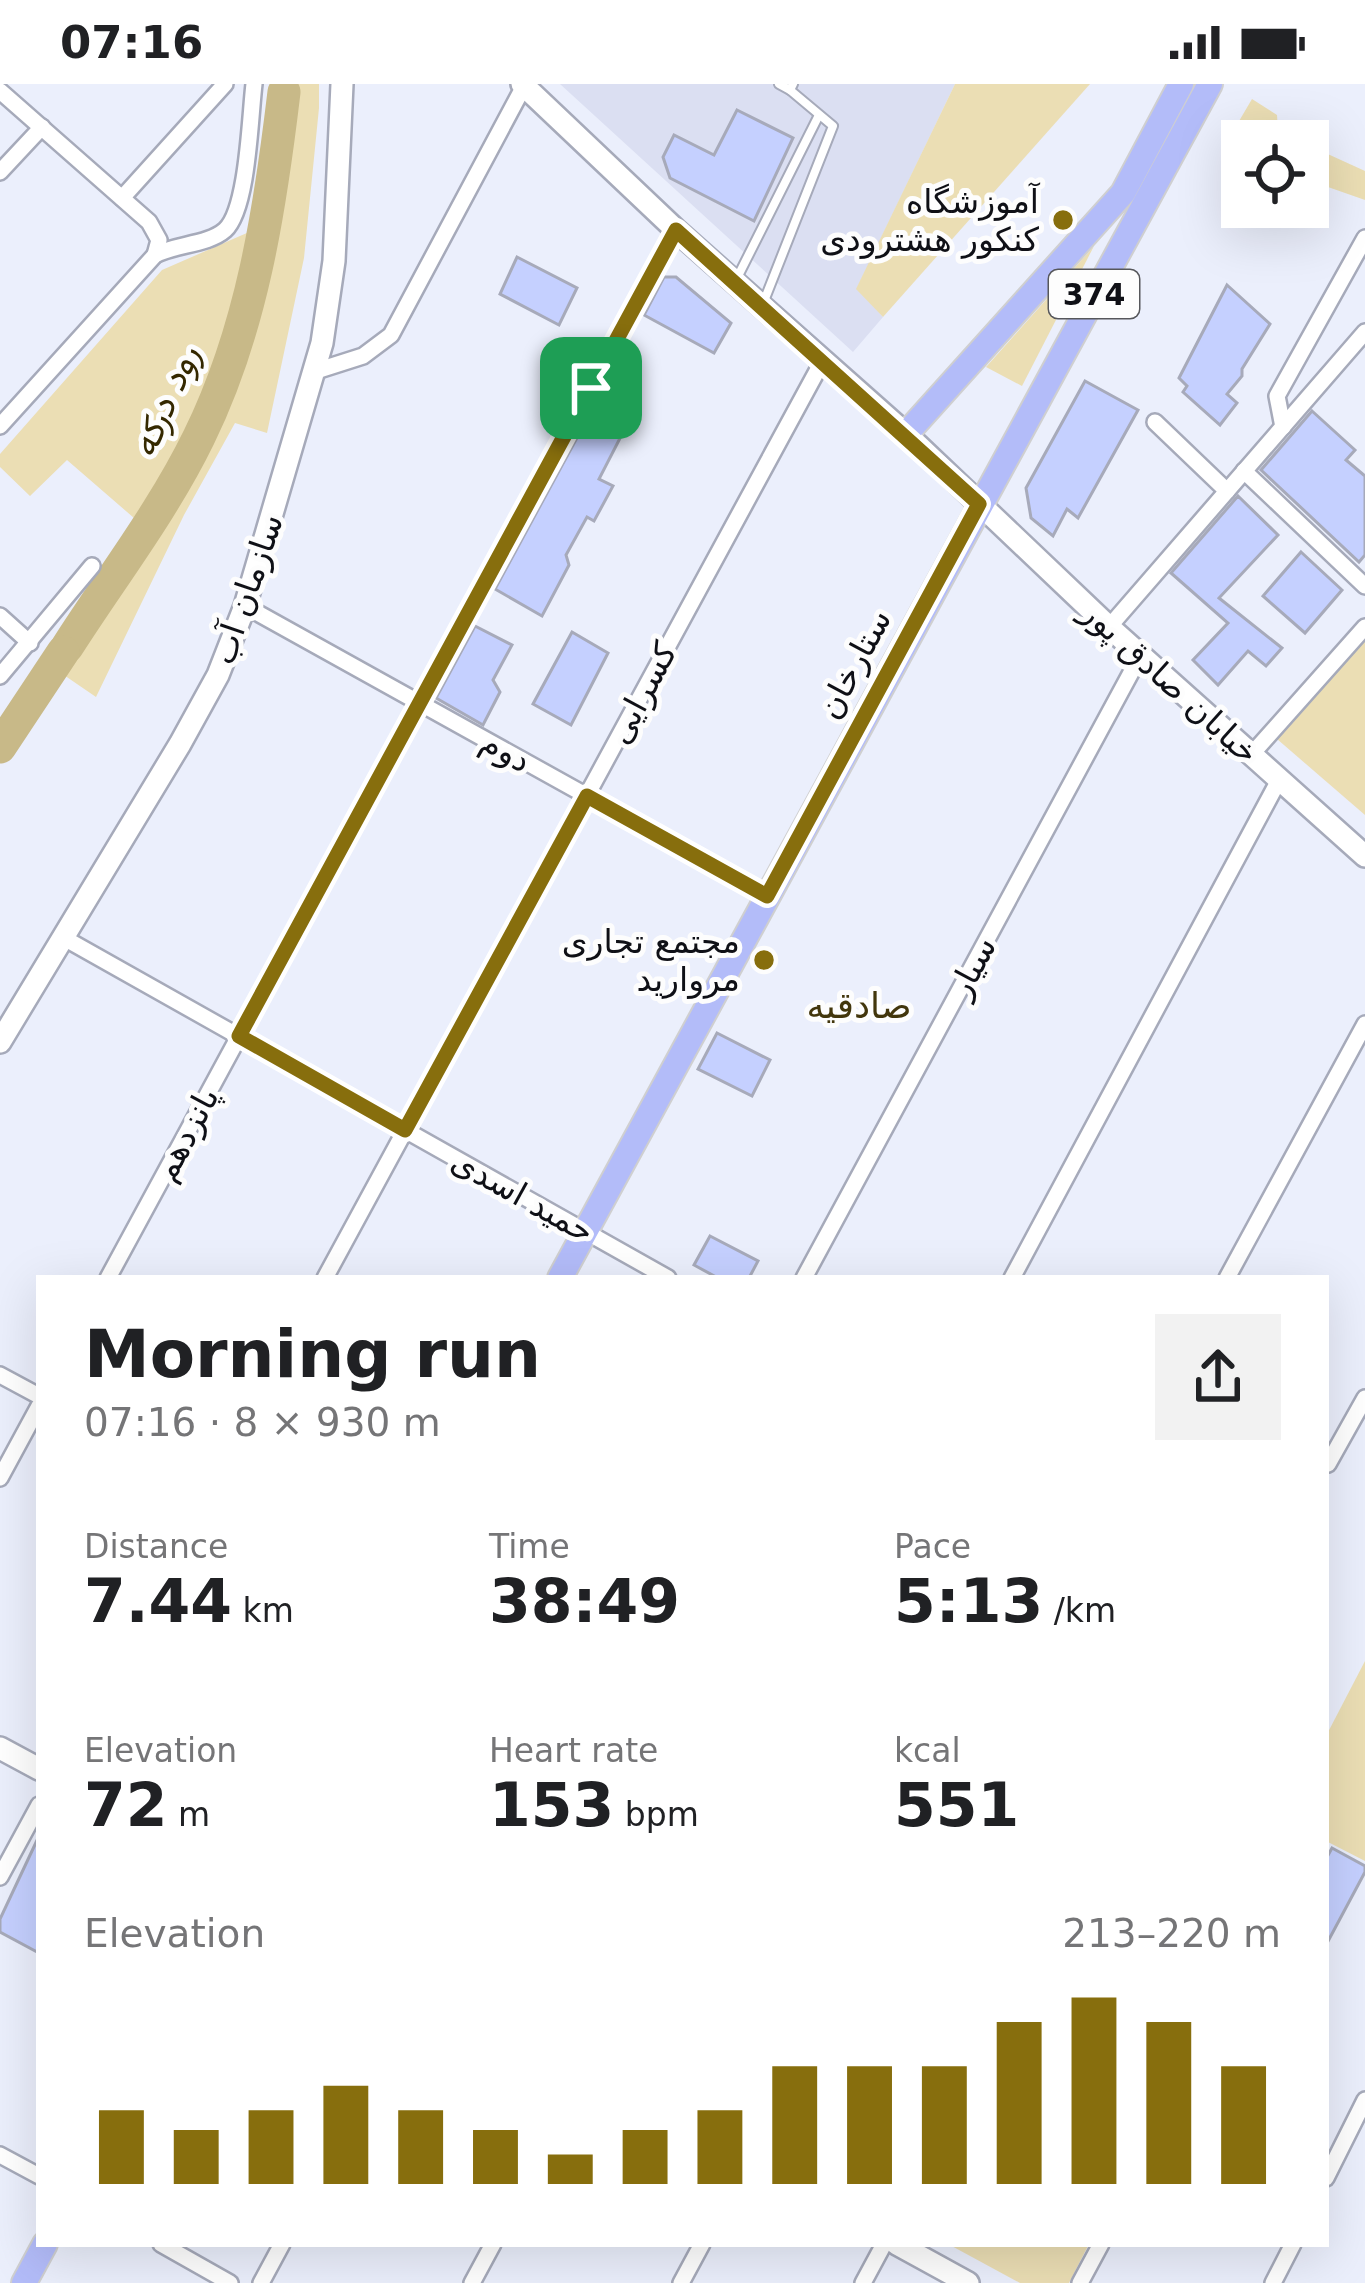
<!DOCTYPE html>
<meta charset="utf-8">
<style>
:root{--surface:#fff;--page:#f2f2f2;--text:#202124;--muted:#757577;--accent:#876e0d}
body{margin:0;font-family:"DejaVu Sans",Vazirmatn,sans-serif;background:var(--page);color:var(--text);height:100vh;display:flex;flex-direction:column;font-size:45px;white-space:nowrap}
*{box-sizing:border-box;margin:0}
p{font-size:39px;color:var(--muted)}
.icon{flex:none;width:66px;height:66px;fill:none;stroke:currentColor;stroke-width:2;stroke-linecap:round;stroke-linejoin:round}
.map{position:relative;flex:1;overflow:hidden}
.drawer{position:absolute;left:36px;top:1191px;width:1293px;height:972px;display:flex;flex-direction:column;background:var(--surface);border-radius:0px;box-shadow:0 12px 48px #0002}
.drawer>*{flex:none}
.buttons{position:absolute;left:1221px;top:36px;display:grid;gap:24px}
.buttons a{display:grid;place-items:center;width:108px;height:108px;border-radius:0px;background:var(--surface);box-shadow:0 12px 48px #0002;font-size:60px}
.pin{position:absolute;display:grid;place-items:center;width:102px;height:102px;color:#fff;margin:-51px;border-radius:24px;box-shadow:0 6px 18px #0006}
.round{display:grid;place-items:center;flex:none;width:126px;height:126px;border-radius:0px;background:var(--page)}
.head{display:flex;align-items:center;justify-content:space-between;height:204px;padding:0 48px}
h1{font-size:66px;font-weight:800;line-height:90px}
.figures{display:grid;grid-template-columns:repeat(3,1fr);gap:18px;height:204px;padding:12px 48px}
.figures div{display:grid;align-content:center}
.figures b{font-size:60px;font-weight:800}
.figures small{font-size:33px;font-weight:400}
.figures p{font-size:33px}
.chart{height:336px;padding:24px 48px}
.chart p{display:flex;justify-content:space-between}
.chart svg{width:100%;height:216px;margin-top:12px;stroke:var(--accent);stroke-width:6}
.status{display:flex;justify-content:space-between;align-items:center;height:84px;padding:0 60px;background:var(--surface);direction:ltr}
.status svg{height:33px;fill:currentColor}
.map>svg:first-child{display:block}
.built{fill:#dbdff2}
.green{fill:#ebdeb4}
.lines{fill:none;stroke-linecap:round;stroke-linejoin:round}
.river{stroke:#c8b988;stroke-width:33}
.building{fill:#c5d0ff;stroke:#a7aaba;stroke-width:3}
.service-casing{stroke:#a6aaba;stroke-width:12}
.minor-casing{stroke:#a6aaba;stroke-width:20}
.tertiary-casing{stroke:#a6aaba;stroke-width:26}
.secondary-casing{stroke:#a6aaba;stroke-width:26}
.primary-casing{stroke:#cfcfd0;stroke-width:28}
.service{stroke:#fff;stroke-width:8}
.minor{stroke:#fff;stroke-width:15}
.tertiary{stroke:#fff;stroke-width:21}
.secondary{stroke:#fff;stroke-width:21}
.primary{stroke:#b3bcf9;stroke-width:24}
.route-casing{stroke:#fff;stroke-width:24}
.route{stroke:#876e0d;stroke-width:15}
.poi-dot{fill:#876e0d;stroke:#fdfdfd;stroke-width:4.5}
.labels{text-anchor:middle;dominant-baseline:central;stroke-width:10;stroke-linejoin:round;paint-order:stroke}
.shield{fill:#fdfdfd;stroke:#56575b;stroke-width:3}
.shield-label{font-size:30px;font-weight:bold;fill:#0f1016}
.poi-label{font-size:33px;fill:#0f1016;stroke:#fdfdfd;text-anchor:end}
.street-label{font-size:33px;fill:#0f1016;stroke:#fdfdfd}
.water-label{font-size:36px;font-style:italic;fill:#342800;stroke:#fdfdfd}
.neighbourhood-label{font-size:36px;fill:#42360c;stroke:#fdfdfd}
</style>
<div class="status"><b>07:16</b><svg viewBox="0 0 49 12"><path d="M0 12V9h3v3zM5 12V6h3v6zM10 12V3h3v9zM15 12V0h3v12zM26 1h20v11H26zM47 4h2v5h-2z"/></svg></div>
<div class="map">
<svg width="1365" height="2199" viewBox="0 0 1365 2199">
<rect width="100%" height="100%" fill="#ebeffc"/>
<polygon class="built" points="560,0 955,0 857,204 883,233 853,268"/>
<g class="green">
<polygon points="290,0 319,0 319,24 304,174 267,349 235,339 184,431 96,613 58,587 199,366 258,216 287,67"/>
<polygon points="955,0 1090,0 883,233 856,205"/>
<polygon points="1252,15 1277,31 1278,47 1300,57 1242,57 1242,68 1225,61"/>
<polygon points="1308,61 1365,87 1365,116 1308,96"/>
<polygon points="256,145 233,241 191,349 134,434 67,376 30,412 0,383 0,370 162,186"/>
<polygon points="1094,162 1022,302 986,283"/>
<polygon points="1365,555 1365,731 1277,655"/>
<polygon points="1365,1577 1365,1777 1326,1757 1326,1652"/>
<polygon points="948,2160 1089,2160 1069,2199 1020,2199"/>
</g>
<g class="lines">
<g class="river">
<path d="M67,563c44,-69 96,-136 132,-210 53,-108 71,-227 85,-345"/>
<polyline points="0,663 63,568"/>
</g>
</g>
<g class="building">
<polygon points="737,26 793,54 754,137 670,94 663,73 674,51 714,71"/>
<polygon points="517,173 577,204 559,241 500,210"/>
<polygon points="664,193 676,193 731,239 714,269 644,231"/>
<polygon points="1227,201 1270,240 1242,285 1242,292 1227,310 1237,319 1220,341 1183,308 1187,302 1179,294"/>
<polygon points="1085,297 1138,326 1078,434 1067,425 1053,452 1031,434 1026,404"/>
<polygon points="604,304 629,316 635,325 599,395 613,402 594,437 587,433 566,471 569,481 542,532 495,505"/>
<polygon points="1312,327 1355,366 1346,376 1365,392 1365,471 1359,478 1261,386"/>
<polygon points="1238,412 1278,451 1219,514 1282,564 1266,582 1248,567 1218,601 1193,576 1228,539 1171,489"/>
<polygon points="1301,468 1342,506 1305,549 1263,512"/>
<polygon points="475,542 512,561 493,596 500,608 483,641 436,614"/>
<polygon points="572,548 608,569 571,641 533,620"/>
<polygon points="717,949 770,976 752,1012 698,985"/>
<polygon points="710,1152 758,1177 749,1194 718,1194 694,1181"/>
<polygon points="39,1752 39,1869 0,1848 0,1835"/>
<polygon points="1332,1764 1365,1782 1365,1788 1326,1861 1326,1775"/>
</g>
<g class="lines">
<g class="service-casing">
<g id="service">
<polyline points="779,0 790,6 793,0"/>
<polyline points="736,196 819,31"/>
<polyline points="764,217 833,42 790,6"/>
</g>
</g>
<g class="minor-casing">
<g id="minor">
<polyline points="0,7 149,138 159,156 155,171"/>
<polyline points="0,88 42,43"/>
<polyline points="122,114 225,0"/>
<polyline points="316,287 363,272 391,251 524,2"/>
<polyline points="1155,338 1227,407"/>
<path d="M0,342l155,-171c20,-11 53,-10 70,-25 23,-21 25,-114 29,-146"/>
<polyline points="1283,343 1277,312 1365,154"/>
<polyline points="1244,387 1365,502"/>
<polyline points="245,522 767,812"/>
<polyline points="0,532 30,559"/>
<polyline points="1109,543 1365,248"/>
<polyline points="0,592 92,482"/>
<polyline points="1251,671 1365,543"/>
<polyline points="64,854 668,1194"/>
<polyline points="108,1194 676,146"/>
<polyline points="325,1194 822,278"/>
<polyline points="804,1194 1140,572"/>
<polyline points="1012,1194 1279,696"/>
<polyline points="1227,1194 1365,940"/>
<polyline points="0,1291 39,1312"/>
<polyline points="1328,1380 1365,1314"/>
<polyline points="0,1394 39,1322"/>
<polyline points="0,1793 39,1721"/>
<polyline points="0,2071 39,2092"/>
<polyline points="1326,2094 1365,2016"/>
<polyline points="161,2160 230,2199"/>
<polyline points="261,2199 282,2160"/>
<polyline points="472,2199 493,2160"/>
<polyline points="681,2199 702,2160"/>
<polyline points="863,2199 884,2160"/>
<polyline points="1080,2199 1101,2160"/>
<polyline points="1273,2199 1293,2160"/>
</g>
</g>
<g class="tertiary-casing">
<g id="tertiary">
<polyline points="0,1664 39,1685"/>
<polyline points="897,2160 968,2199"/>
</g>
</g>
<g class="secondary-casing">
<g id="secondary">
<polyline points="522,0 676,146 906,350 1109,543 1365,772"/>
<polyline points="0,958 180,660 218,591 245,522 322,259 334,177 342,0"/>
</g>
</g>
<g class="primary-casing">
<g id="primary">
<polyline points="906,350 1123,109 1181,0"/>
<polyline points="560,1194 1210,0"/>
<polyline points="24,2199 45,2160"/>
</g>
</g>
<use href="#service" class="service"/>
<use href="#minor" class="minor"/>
<use href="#tertiary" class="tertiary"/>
<use href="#secondary" class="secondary"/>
<use href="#primary" class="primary"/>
</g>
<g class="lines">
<g class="route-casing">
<polygon id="route" points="676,146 979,420 767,812 587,712 405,1046 239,952"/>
</g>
<use href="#route" class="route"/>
</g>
<g class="poi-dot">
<circle cx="1063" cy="136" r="12"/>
<circle cx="764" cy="876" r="12"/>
</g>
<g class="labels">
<rect class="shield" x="1049" y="186" width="90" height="48" rx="9"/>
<g class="shield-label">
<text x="1094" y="210">374</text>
</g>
<g class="poi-label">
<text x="1039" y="117">آموزشگاه<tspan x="1039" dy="38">کنکور هشترودی</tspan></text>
<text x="740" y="857">مجتمع تجاری<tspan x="740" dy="38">مروارید</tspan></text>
</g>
<g class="street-label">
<text transform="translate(247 505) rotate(-71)">سازمان آب</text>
<text transform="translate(854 580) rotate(-62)">ستارخان</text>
<text transform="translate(1170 598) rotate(42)">خیابان صادق پور</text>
<text transform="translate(642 609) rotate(-62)">کسرایی</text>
<text transform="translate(506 667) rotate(29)">دوم</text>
<text transform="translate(972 883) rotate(-62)">سیار</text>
<text transform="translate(186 1050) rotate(-62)">پانزدهم</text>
<text transform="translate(523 1112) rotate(29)">حمید اسدی</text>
</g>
<g class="water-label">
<text transform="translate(165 317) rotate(-66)">رود درکه</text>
</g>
<g class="neighbourhood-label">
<text x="859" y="921">صادقیه</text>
</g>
</g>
</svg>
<div class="buttons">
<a><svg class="icon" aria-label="locate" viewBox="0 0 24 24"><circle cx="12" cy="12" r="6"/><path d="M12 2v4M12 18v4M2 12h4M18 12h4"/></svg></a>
</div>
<div class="pin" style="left:591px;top:304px;background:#1e9e55"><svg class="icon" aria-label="arrive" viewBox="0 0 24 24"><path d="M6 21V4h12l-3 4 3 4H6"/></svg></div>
<section class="drawer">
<div class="head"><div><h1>Morning run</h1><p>07:16 · 8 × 930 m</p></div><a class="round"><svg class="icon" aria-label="share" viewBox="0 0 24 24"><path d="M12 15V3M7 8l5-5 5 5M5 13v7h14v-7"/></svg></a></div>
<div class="figures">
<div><p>Distance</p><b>7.44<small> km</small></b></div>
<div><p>Time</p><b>38:49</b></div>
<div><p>Pace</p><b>5:13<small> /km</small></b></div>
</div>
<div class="figures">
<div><p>Elevation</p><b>72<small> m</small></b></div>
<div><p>Heart rate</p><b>153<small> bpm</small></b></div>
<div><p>kcal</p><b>551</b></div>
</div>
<div class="chart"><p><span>Elevation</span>213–220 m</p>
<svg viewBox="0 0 160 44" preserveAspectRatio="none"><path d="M5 44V29M15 44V33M25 44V29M35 44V24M45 44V29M55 44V33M65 44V38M75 44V33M85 44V29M95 44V20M105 44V20M115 44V20M125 44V11M135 44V6M145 44V11M155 44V20"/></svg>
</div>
</section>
</div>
